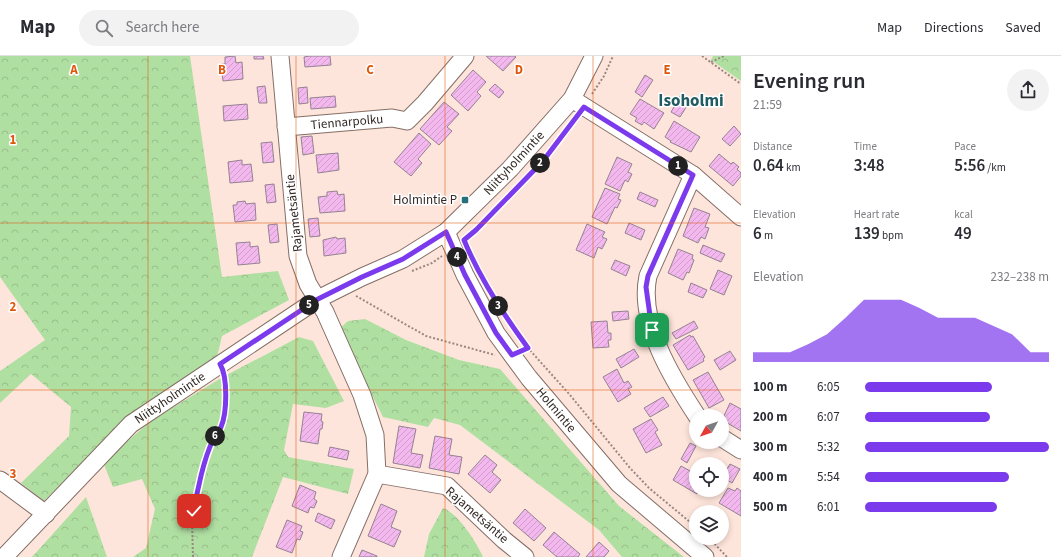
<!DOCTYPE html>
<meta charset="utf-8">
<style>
:root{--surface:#fff;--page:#f2f2f3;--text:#2b2b33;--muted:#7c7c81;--line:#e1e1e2;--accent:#7c3aed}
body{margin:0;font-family:"Source Sans 3",sans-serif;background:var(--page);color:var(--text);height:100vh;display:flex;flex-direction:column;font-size:15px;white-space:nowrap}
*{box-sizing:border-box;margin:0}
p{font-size:13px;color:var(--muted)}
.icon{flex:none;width:22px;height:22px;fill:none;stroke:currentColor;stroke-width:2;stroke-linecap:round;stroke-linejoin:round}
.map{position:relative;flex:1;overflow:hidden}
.details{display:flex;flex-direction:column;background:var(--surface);width:320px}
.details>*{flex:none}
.needle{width:26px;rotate:230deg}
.controls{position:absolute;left:689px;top:353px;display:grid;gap:8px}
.controls a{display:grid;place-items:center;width:40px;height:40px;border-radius:50%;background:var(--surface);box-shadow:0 2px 6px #0003;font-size:20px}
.pin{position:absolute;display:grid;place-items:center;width:34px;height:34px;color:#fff;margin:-17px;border-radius:8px;box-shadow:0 2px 6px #0006}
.km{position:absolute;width:20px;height:20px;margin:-10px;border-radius:50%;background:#222;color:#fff;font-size:11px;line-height:20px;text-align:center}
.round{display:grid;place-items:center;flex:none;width:42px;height:42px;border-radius:21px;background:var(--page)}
.head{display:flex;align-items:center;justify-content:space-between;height:68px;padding:0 12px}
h1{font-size:22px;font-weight:600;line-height:30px}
.figures{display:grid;grid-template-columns:repeat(3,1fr);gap:6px;height:68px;padding:4px 12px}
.figures div{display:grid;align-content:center}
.figures b{font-size:17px;font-weight:600}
.figures small{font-size:11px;font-weight:400}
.figures p{font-size:11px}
.chart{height:112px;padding:8px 12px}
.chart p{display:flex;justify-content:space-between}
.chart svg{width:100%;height:72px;margin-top:4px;fill:var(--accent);opacity:.7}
ul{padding:0 12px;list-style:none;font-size:13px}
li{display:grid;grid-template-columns:64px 48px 1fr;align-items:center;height:30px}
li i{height:10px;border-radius:5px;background:var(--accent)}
header{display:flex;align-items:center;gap:24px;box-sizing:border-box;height:56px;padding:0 20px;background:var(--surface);border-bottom:1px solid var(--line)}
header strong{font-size:19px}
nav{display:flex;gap:22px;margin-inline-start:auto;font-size:14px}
.search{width:280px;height:36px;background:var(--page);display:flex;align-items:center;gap:10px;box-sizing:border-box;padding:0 14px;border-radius:22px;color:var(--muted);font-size:15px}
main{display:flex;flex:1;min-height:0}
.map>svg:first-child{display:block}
.forest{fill:url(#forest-crowns)}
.building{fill:url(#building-hatch);stroke:#948292}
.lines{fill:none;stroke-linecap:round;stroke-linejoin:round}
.minor-casing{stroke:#846e66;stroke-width:19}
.path{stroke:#998881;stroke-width:2;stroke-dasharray:2 2;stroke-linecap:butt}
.minor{stroke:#fff;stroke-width:17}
.route-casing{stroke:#fff;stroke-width:8}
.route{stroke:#7c3aed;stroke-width:5}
.grid{fill:none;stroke:#df570d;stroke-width:1;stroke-opacity:0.55}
.poi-dot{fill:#277079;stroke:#fff;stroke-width:1.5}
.labels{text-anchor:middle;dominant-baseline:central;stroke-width:3;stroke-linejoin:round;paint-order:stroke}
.street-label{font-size:13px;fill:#332926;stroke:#fff}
.poi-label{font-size:13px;fill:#332926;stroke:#fff;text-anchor:end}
.district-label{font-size:17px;font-weight:bold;fill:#225c63;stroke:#fff}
.grid-label{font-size:13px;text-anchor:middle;font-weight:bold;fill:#df570d;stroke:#fff;stroke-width:3;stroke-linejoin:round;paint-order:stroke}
</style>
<header>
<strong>Map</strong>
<div class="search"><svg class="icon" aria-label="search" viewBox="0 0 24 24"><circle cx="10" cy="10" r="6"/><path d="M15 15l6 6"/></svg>Search here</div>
<nav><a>Map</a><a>Directions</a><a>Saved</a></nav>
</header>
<main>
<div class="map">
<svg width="741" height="501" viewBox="0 0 741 501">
<defs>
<pattern id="forest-crowns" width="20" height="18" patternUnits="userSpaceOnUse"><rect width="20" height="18" fill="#b0dfa2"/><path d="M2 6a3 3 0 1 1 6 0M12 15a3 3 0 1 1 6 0" fill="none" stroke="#98bf8b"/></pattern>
<pattern id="building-hatch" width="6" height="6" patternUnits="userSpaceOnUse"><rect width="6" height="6" fill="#f3b8ed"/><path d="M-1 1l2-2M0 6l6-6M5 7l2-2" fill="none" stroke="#d19ecb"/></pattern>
</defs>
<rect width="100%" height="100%" fill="#fee5db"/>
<g class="forest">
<polygon points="0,0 190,0 222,221 278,215 289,244 222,280 217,301 111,377 44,445 21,427 69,380 71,351 31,318 0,347 0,315 45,284 0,221"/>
<polygon points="713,0 741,0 741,25 711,4"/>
<polygon points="365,263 406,284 459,304 500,313 619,450 684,501 622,501 599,474 460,369 434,362 428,371 383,361 339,273 348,265"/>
<polygon points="299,281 313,285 344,345 326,352 293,348 284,394 288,401 354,413 348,438 283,421 252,501 133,501 146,492 155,453 142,423 113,431 103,406 151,365 221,322"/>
<polygon points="86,441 107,501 32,501"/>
<path d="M443,452c16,6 33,34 40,49h-59l5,-23z"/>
</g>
<g class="building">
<polygon points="235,0 236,7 242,6 243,23 223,25 221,8 225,8 225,1"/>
<polygon points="254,0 263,0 264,3 254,3"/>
<polygon points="310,0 330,0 331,9 305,11 304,1"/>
<polygon points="486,0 515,0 516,1 503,15"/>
<polygon points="473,14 486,26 477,36 481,40 468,55 451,39"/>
<polygon points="645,19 653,24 642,41 635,36"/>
<polygon points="495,28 504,36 499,42 489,34"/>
<polygon points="265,30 267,47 259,47 257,31"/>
<polygon points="307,31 308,47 299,48 298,32"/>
<polygon points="681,39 690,45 680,61 671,56"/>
<polygon points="335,40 336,51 311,53 310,42"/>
<polygon points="640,43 664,57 654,73 644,66 642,69 635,65 637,62 630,58"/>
<polygon points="444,46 459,58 447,71 452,75 439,89 420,73"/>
<polygon points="247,48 248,63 224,65 223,50"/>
<polygon points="674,65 700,81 691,96 670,86 671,85 665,81"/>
<polygon points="734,70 741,78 730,90 722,83"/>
<polygon points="419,77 431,88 418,103 422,107 411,120 394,106"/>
<polygon points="312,80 314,97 303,99 301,81"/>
<polygon points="272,86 274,106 263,107 261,87"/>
<polygon points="338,97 339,114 318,117 316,99"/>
<polygon points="719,98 731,108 733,106 739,111 737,113 741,117 741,120 733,130 709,110"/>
<polygon points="617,101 632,108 628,116 632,118 628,126 625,124 620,135 605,128"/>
<polygon points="242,104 242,109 251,108 253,125 230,127 228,106"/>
<polygon points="274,128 276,146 267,147 265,129"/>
<polygon points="605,132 620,138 618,143 621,144 617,152 615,151 607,168 592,161"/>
<polygon points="337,135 338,139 344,138 345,155 320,157 318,141 327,140 327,136"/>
<polygon points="640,136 658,144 655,151 637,143"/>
<polygon points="245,145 246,148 255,147 256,164 235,166 233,149 237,149 237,146"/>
<polygon points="694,152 710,158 705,171 709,172 705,183 701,181 698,187 683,180"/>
<polygon points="318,162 320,180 310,181 308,163"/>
<polygon points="629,167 645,174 641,184 625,177"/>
<polygon points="277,168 279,186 270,187 268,169"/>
<polygon points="587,168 605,176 602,181 607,183 602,193 598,191 594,202 576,194"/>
<polygon points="336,181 337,183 345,182 346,197 324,200 323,184"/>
<polygon points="250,186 250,191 258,190 260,207 238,209 236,187"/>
<polygon points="703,189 725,198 721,206 700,197"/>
<polygon points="678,193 693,199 692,203 694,204 689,217 687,216 683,224 668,217"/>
<polygon points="615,204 630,210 626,220 611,213"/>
<polygon points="718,214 732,220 724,239 710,233"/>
<polygon points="691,227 707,234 703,242 688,236"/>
<polygon points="628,255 629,263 613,265 612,256"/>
<polygon points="607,265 608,277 611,277 611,284 608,284 609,291 593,292 591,266"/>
<polygon points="694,265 698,272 676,283 672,277"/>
<polygon points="690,279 691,281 693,280 705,301 703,303 704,305 688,314 673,289"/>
<polygon points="634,293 639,301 621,312 616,303"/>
<polygon points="730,295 736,304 720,314 714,304"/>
<polygon points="617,313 624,327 628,325 632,331 628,333 631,338 618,346 603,321"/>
<polygon points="708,316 724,344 709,352 693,324"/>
<polygon points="663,341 669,350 650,361 644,352"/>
<polygon points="730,347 741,353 741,375 722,364"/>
<polygon points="304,356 322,358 321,365 323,366 322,373 320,373 318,388 300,385"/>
<polygon points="651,363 658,374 655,376 662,389 646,397 633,373"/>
<polygon points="399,370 416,373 411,397 423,399 420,412 393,407"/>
<polygon points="435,380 452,383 449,399 462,401 459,418 429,412"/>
<polygon points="690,387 696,390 687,407 681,403"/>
<polygon points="330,391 349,395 347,404 328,400"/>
<polygon points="485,399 497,409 492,416 501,424 490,437 468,418"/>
<polygon points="730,408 740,413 732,427 722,421"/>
<polygon points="681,410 694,417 696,415 696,434 700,434 697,438 673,424"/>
<polygon points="300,429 316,436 314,443 317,445 314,452 310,451 308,457 292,450"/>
<polygon points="728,432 735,435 737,432 741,435 741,460 719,447"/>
<polygon points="381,448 397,455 391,471 401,475 394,491 368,480"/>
<polygon points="525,453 546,472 534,485 513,467"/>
<polygon points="318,457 335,464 331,473 315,465"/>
<polygon points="287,464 302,470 300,475 303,476 300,484 297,483 292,497 276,491"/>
<polygon points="554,476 580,498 578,501 557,501 543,489"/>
<polygon points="599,486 609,495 604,501 586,501"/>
<polygon points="362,494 377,500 377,501 359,501"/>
</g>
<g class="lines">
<g class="minor-casing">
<g id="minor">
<polyline points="280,0 298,200 308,228 325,256 362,339 375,379 377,418 341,501"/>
<polyline points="572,43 693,119 741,161"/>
<polyline points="286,71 392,62 407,65 425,47 465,0"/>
<path d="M693,119l-45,101c-10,47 24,102 49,140"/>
<polyline points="446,176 465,219 496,277 529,322 619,428 705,501"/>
<polyline points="722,382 741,394"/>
<polyline points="377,418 447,430 504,484 525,501"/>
<polyline points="0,424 46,458"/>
<polyline points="4,501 131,368 318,243 362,221 403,203 446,176 510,113 572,43 594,0"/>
</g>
</g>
<g class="path">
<polyline points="702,0 741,28"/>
<polyline points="711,6 724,0"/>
<polyline points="592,38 604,20 613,0"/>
<polyline points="464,183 476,174 543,105 567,72"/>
<polyline points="412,215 432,207 442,200"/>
<polyline points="356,240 426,280 495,299"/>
<polyline points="504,259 528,292 570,339 630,412 649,432 696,471"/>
<polyline points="709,482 727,501"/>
<polyline points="193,501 192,463 197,434 213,384 221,372 225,358 224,322"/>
</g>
<use href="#minor" class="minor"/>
</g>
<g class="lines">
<g class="route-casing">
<path id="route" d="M194,455c3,-20 10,-53 19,-71 2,-5 6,-8 8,-13 6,-14 7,-50 -1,-63l98,-65 44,-22 41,-18 43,-27 19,43 31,58 16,22 16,-7c-25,-34 -48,-69 -64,-108l12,-10 67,-69 41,-54 109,68 -45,101 -2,11 6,43"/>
</g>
<use href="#route" class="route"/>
</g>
<path class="grid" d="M148,0v501M296,0v501M445,0v501M593,0v501M0,167h741M0,334h741"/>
<rect class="poi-dot" x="461" y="140" width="8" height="8" rx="2"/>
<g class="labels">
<g class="street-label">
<text transform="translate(347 66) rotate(-5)">Tiennarpolku</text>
<text transform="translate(514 107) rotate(-47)">Niittyholmintie</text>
<text transform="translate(294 157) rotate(-96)">Rajametsäntie</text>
<text transform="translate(170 342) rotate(-34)">Niittyholmintie</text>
<text transform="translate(556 354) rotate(50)">Holmintie</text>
<text transform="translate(477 459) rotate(41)">Rajametsäntie</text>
</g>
<g class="poi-label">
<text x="457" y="144">Holmintie P</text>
</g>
<g class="district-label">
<text x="691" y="45">Isoholmi</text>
</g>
</g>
<g class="grid-label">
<text x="74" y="18">A</text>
<text x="222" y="18">B</text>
<text x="370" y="18">C</text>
<text x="519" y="18">D</text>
<text x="667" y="18">E</text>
<text x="13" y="88">1</text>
<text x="13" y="255">2</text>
<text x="13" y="422">3</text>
</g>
</svg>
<div class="controls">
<a><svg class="needle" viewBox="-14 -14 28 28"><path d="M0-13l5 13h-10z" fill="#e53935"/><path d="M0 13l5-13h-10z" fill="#7c7c81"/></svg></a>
<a><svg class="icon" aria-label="locate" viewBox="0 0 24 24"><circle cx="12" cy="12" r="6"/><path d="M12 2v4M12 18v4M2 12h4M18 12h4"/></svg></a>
<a><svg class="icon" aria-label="layers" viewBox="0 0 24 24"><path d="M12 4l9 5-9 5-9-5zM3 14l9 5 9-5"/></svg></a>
</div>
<div class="pin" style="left:652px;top:274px;background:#1e9e55"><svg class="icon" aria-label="arrive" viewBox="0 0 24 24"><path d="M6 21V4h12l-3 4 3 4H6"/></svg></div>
<div class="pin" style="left:194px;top:455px;background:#d93025"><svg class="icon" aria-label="check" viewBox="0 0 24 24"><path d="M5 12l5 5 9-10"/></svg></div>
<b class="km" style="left:678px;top:110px">1</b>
<b class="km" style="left:540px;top:107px">2</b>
<b class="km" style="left:498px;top:250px">3</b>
<b class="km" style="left:457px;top:201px">4</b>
<b class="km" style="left:309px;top:249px">5</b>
<b class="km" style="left:215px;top:380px">6</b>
</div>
<section class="details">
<div class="head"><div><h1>Evening run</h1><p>21:59</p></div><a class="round"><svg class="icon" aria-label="share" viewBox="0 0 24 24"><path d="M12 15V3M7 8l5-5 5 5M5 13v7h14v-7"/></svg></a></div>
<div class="figures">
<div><p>Distance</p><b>0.64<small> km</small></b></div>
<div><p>Time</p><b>3:48</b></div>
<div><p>Pace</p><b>5:56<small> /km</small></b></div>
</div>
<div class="figures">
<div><p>Elevation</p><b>6<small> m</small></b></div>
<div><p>Heart rate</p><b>139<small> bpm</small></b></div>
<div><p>kcal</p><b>49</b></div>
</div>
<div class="chart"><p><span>Elevation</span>232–238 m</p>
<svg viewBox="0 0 160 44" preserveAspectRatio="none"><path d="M0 44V38L10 38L20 38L30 33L40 27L50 17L60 6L70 6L80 6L90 11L100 17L110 17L120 17L130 22L140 27L150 38L160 38V44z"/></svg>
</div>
<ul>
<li><b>100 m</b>6:05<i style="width:69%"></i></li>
<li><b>200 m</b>6:07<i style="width:68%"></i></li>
<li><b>300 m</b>5:32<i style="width:100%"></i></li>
<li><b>400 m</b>5:54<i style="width:78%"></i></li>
<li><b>500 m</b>6:01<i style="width:72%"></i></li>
</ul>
</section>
</main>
